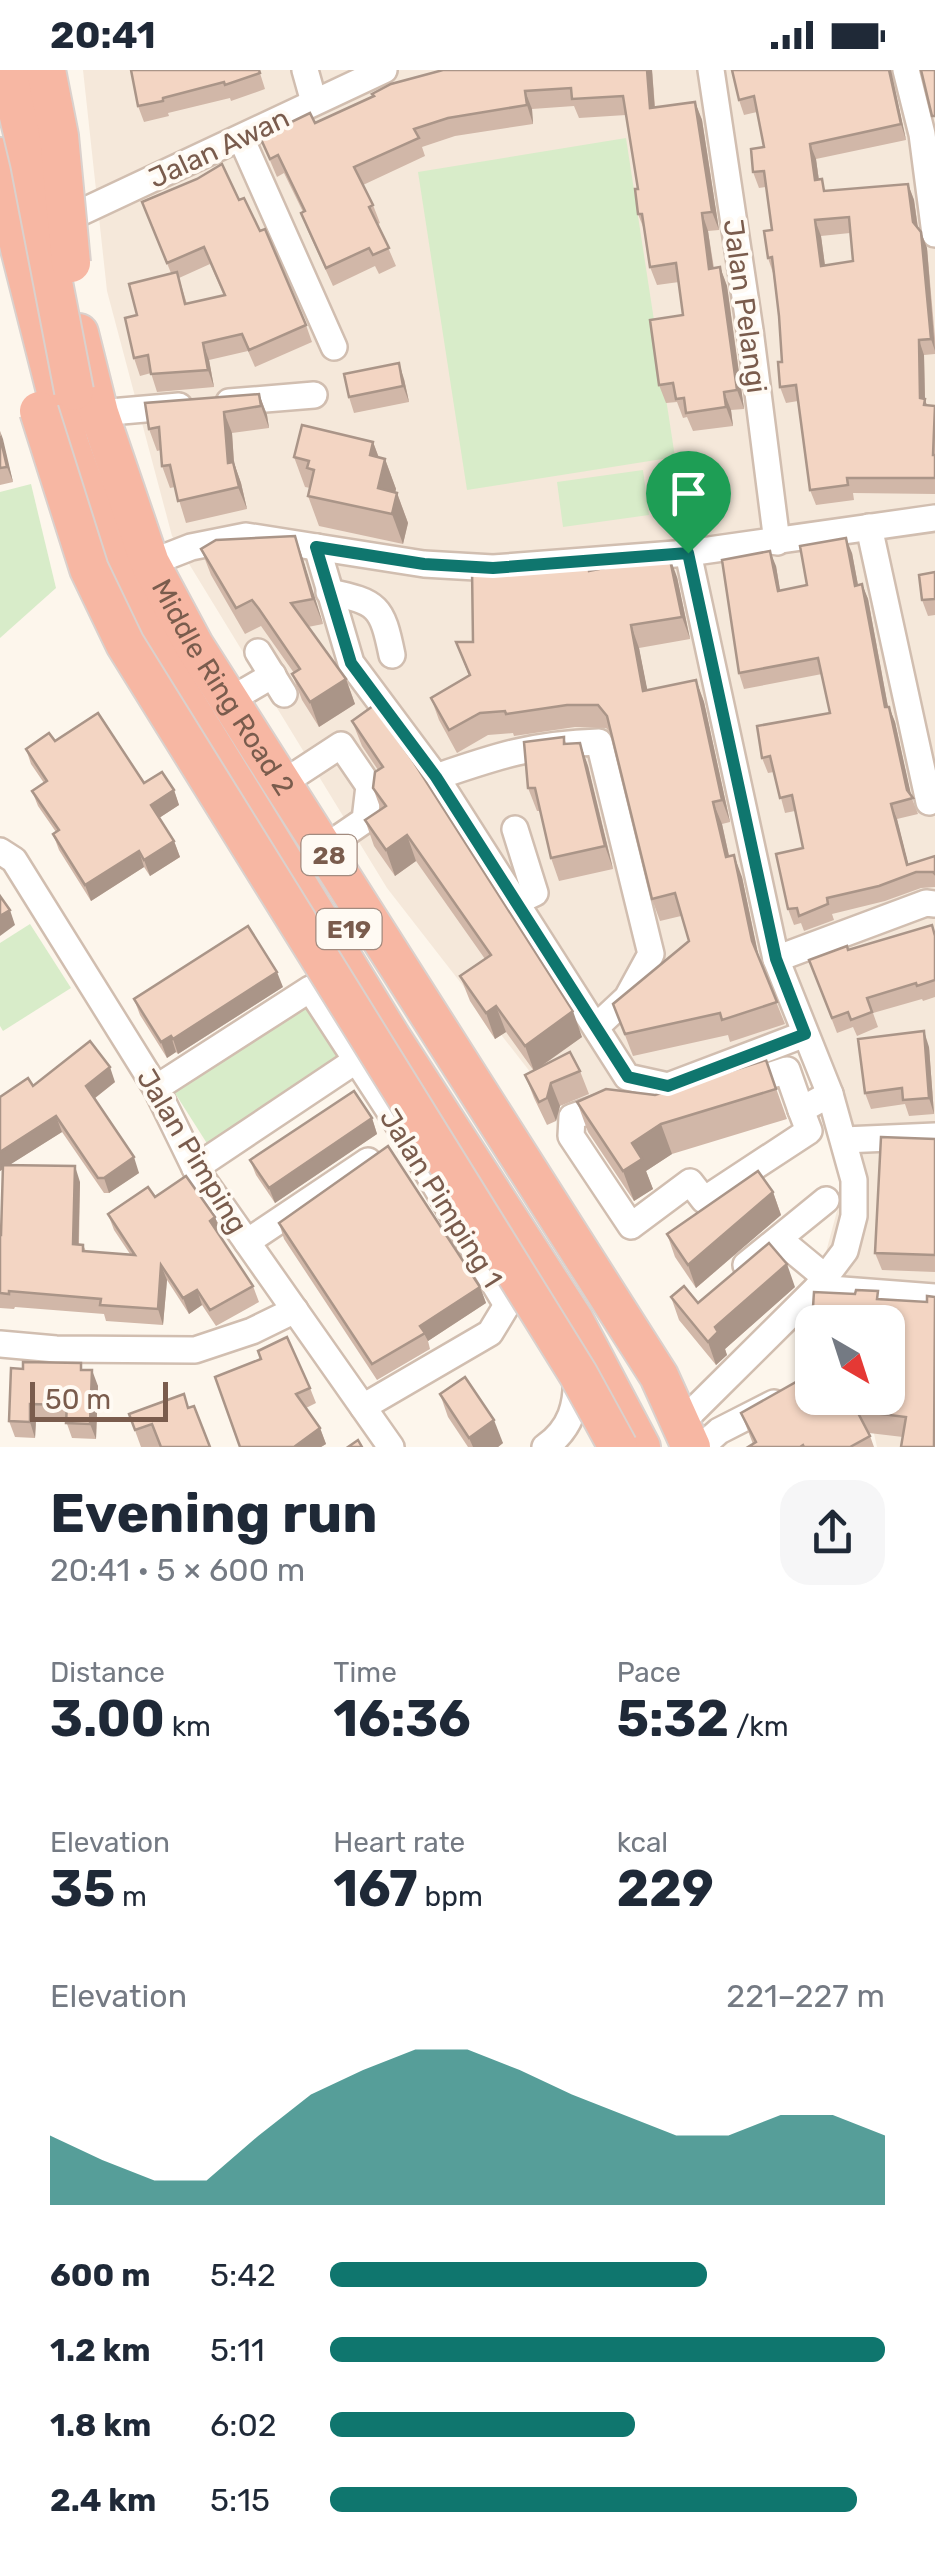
<!DOCTYPE html>
<meta charset="utf-8">
<style>
:root{--surface:#fff;--page:#f6f6f7;--text:#1f2937;--muted:#747a83;--accent:#0f766e}
body{margin:0;font-family:Rubik,sans-serif;background:var(--page);color:var(--text);height:100vh;display:flex;flex-direction:column;font-size:38px;white-space:nowrap}
*{box-sizing:border-box;margin:0}
p{font-size:32px;color:var(--muted)}
.icon{flex:none;width:55px;height:55px;fill:none;stroke:currentColor;stroke-width:2;stroke-linecap:round;stroke-linejoin:round}
.map{position:relative;height:1377px;overflow:hidden}
.panel{display:flex;flex-direction:column;background:var(--surface);flex:1}
.panel>*{flex:none}
.needle{width:65px;rotate:141deg}
.tools{position:absolute;left:795px;top:1235px;display:grid;gap:20px}
.tools a{display:grid;place-items:center;width:110px;height:110px;border-radius:20px;background:var(--surface);box-shadow:0 2px 8px #0004;font-size:50px}
.scale{position:absolute;left:30px;bottom:25px;width:138px;box-sizing:border-box;padding-left:10px;border:5px solid #7a5c4d;border-top:0;font-size:28px;line-height:35px;white-space:nowrap;color:#7a5c4d;-webkit-text-stroke:8px #fffaf3;paint-order:stroke}
.pin{position:absolute;display:grid;place-items:center;width:85px;height:85px;color:#fff;margin:-102px -42px;border-radius:50% 50% 50% 0;rotate:-45deg;box-shadow:0 0 10px #0007}
.pin .icon{rotate:45deg}
.round{display:grid;place-items:center;flex:none;width:105px;height:105px;border-radius:30px;background:var(--page)}
.summary{display:flex;align-items:center;justify-content:space-between;height:170px;padding:0 50px}
h1{font-size:55px;font-weight:700;line-height:75px}
.stats{display:grid;grid-template-columns:repeat(3,1fr);gap:15px;height:170px;padding:10px 50px}
.stats div{display:grid;align-content:center}
.stats b{font-size:50px;font-weight:700}
.stats small{font-size:28px;font-weight:400}
.stats p{font-size:28px}
.chart{height:280px;padding:20px 50px}
.chart p{display:flex;justify-content:space-between}
.chart svg{width:100%;height:180px;margin-top:10px;fill:var(--accent);opacity:.7}
ul{padding:0 50px;list-style:none;font-size:32px}
li{display:grid;grid-template-columns:160px 120px 1fr;align-items:center;height:75px}
li i{height:25px;border-radius:12px;background:var(--accent)}
.status{display:flex;justify-content:space-between;align-items:center;height:70px;padding:0 50px;background:var(--surface);direction:ltr}
.status svg{height:28px;fill:currentColor}
.map>svg:first-child{display:block}
.residential{fill:#f5e8da}
.green{fill:#d8ecc9}
.lines{fill:none;stroke-linecap:round;stroke-linejoin:round}
.minor-casing{stroke:#d1beb0;stroke-width:30}
.highway-casing{stroke:#dad1cd;stroke-width:42}
.minor{stroke:#fff;stroke-width:25}
.highway{stroke:#f7b7a3;stroke-width:38}
.highway-bridge-casing{stroke:#dad1cd;stroke-width:42;stroke-linecap:butt}
.highway-bridge{stroke:#f7b7a3;stroke-width:38}
.wall{fill:#d1b7a8;fill-rule:evenodd}
.shaded-wall{fill:#aa9588}
.building{fill:#f3d5c3;stroke:#aa9588;stroke-width:2.5;fill-rule:evenodd}
.route-casing{stroke:#fff;stroke-width:20}
.route{stroke:#0f766e;stroke-width:12}
.labels{text-anchor:middle;dominant-baseline:central;stroke-width:8;stroke-linejoin:round;paint-order:stroke}
.shield{fill:#fffaf3;stroke:#a28b7f;stroke-width:2.5}
.shield-label{font-size:25px;font-weight:bold;fill:#7a5c4d}
.street-label{font-size:28px;fill:#7a5c4d;stroke:#fffaf3}
</style>
<div class="status"><b>20:41</b><svg viewBox="0 0 49 12"><path d="M0 12V9h3v3zM5 12V6h3v6zM10 12V3h3v9zM15 12V0h3v12zM26 1h20v11H26zM47 4h2v5h-2z"/></svg></div>
<div class="map">
<svg width="935" height="1377" viewBox="0 0 935 1377">
<rect width="100%" height="100%" fill="#fdf6ec"/>
<polygon class="residential" points="83,0 935,0 935,1377 877,1377 866,1328 888,1328 888,1252 812,1252 812,1296 797,1290 844,1115 806,979 555,1034 387,818 172,466 107,221"/>
<g class="green">
<polygon points="626,68 675,387 467,420 418,102"/>
<polygon points="643,400 649,445 563,457 557,412"/>
<polygon points="31,414 56,518 0,568 0,422"/>
<polygon points="30,854 71,918 3,961 0,956 0,873"/>
<polygon points="309,932 345,988 208,1075 173,1020"/>
</g>
<g class="lines">
<g class="minor-casing">
<g id="minor">
<polyline points="305,0 314,32"/>
<polyline points="711,0 750,260 777,472"/>
<polyline points="906,0 922,64 935,164"/>
<polyline points="241,68 334,277"/>
<polyline points="54,155 384,0"/>
<polyline points="229,332 314,325"/>
<polyline points="99,343 179,336"/>
<polyline points="869,457 929,732"/>
<polyline points="317,477 351,593 436,707 627,1007 668,1016 805,964"/>
<polyline points="150,493 191,477 246,466 424,494 493,498 688,483 935,448"/>
<path d="M329,522c49,10 53,14 63,63"/>
<polyline points="258,582 284,624"/>
<polyline points="230,630 273,605"/>
<path d="M436,707c61,-21 97,-33 163,-35l52,212 -24,44 -31,29"/>
<polyline points="283,713 341,675 369,716 365,750 324,778"/>
<polyline points="515,759 535,823 518,831"/>
<polyline points="0,781 14,790 156,1018 195,1098 391,1377"/>
<polyline points="776,889 926,833 935,834"/>
<polyline points="741,1015 787,1000 801,1040"/>
<polyline points="156,1018 310,919 405,1065 507,1235 490,1263 363,1337"/>
<polyline points="610,1034 572,1047 571,1066 631,1156 690,1112 704,1130 809,1061 801,1040 830,1024"/>
<polyline points="844,1070 935,1066"/>
<polyline points="195,1098 355,991"/>
<polyline points="779,1169 825,1207"/>
<polyline points="247,1172 368,1091"/>
<polyline points="746,1195 826,1130"/>
<polyline points="817,1218 935,1227"/>
<polyline points="0,1274 56,1279 195,1280 252,1261 295,1240"/>
<polyline points="682,1352 817,1218 845,1181 854,1146 854,1110 830,1024 776,889 688,483"/>
<path d="M545,1377c26,-18 33,-43 31,-74"/>
<polyline points="701,1377 719,1361 774,1333"/>
</g>
</g>
<g class="highway-casing">
<g id="highway">
<polyline points="0,87 20,179 69,373 117,508 164,597 391,967 574,1250 641,1377"/>
<path id="s1" d="M79,263l20,80 51,150 44,82 465,731 32,71"/>
</g>
</g>
<use href="#minor" class="minor"/>
<use href="#highway" class="highway"/>
<g class="highway-bridge-casing">
<g id="highway-bridge">
<polyline points="8,0 30,93 74,321"/>
<polyline points="46,0 59,66 71,193"/>
<polyline points="39,341 89,499 125,574 578,1304 618,1377"/>
</g>
</g>
<use href="#highway-bridge" class="highway-bridge"/>
</g>
<g class="wall">
<polygon points="131,0 259,0 265,19 231,31 230,28 168,43 169,46 144,52 138,36"/>
<polygon points="652,0 655,37 695,32 702,50 719,160 708,161 714,198 720,197 727,216 744,339 731,340 733,356 693,361 687,347 683,348 677,332 666,333 659,315 683,245 679,212 657,215 650,197 645,162 638,144 638,119 626,45 579,48 574,36 532,39 533,54 455,66 422,77 425,86 363,115 373,135 380,153 378,154 396,196 379,204 375,196 333,216 308,161 301,143 303,142 284,103 277,107 260,67 315,53"/>
<path d="M891,0l15,70 -90,19 3,21 7,11 82,-7 6,16 4,27 3,5 6,16 8,90v16l-11,1 1,45 2,5 8,1v88l-82,-1 1,7 -38,5 -6,-15 -12,-89 -12,2 -6,-16 2,-25 -3,-46 -6,-43 -5,-15 4,-28 -6,-43 -7,1 -6,-16 11,-25 -7,-35 -13,3 -5,-15zM850,163l3,28 -28,4 -4,-29z"/>
<path d="M239,130l67,125 6,17 -57,25 -7,-16 -39,9 5,27 -57,5 -6,-19 -11,3 -6,-18 3,-43 34,-42 -29,-71zM210,194l14,32 -37,8 -8,-26z"/>
<polygon points="404,309 409,332 354,343 349,327"/>
<polygon points="259,324 267,345 269,358 232,363 234,393 241,413 247,439 186,453 175,417 170,418 162,396 161,380 157,381 149,359"/>
<polygon points="0,361 13,412 0,415"/>
<polygon points="373,372 379,388 385,389 396,419 395,423 397,423 408,453 403,474 319,456 308,426 310,418 305,417 294,387"/>
<polygon points="295,466 323,554 308,557 346,609 355,634 319,657 302,630 292,604 294,603 261,556 245,564 211,505 201,479"/>
<polygon points="852,483 858,515 862,514 868,529 888,637 889,637 895,652 911,726 918,744 897,749 908,794 935,786 935,817 921,818 885,831 832,844 834,850 804,861 801,853 794,855 788,839 803,778 795,741 785,743 774,702 768,703 762,688 830,643 822,604 744,619 739,603 776,496 780,521 807,515"/>
<polygon points="538,496 539,500 591,501 677,507 690,569 639,578 647,620 696,610 704,632 730,752 722,754 729,786 742,807 759,889 785,954 730,972 728,965 633,986 613,934 689,871 681,846 660,851 652,829 611,663 606,658 575,657 514,666 513,663 488,665 457,683 439,650 431,628 469,606 456,572 473,572 505,500"/>
<polygon points="935,502 935,545 928,546 922,530"/>
<polygon points="352,651 582,967 539,998 580,1001 589,1024 560,1036 556,1051 547,1055 534,1028 525,1005 534,1001 506,962 495,969 470,931 460,906 485,889 416,791 395,806 374,776 365,750 381,740 373,718 378,700 362,676"/>
<polygon points="564,667 566,674 580,673 588,696 613,799 559,811 551,788 540,741 537,741 528,718"/>
<polygon points="55,671 144,713 174,720 179,735 159,748 174,771 180,787 150,806 144,797 91,831 59,780 53,764 56,762 38,736 32,721 44,713 31,694 26,679"/>
<polygon points="935,864 935,927 923,931 922,929 873,943 878,957 857,966 853,957 837,963 809,890 848,880"/>
<polygon points="283,917 178,984 176,982 167,988 140,945 134,929"/>
<polygon points="929,977 934,1044 909,1046 905,1034 871,1039 865,1023"/>
<polygon points="766,990 787,1049 672,1084 646,1101 653,1119 634,1131 588,1062 577,1032 655,1025"/>
<polygon points="115,1012 94,1029 139,1103 109,1123 104,1123 62,1062 9,1095 80,1112 79,1174 83,1175 86,1181 130,1184 114,1160 108,1144 155,1127 215,1147 221,1163 219,1164 253,1216 259,1232 216,1256 202,1235 189,1244 167,1210 163,1255 106,1251 104,1244 15,1237 14,1239 0,1238 0,1165 1,1165 3,1099 0,1101 0,1027 33,1016"/>
<polygon points="372,1048 377,1064 275,1133 256,1105 250,1090"/>
<polygon points="935,1069 935,1202 882,1200 875,1183"/>
<polygon points="773,1122 781,1145 696,1218 675,1187 667,1164"/>
<polygon points="279,1153 480,1217 486,1233 428,1271 430,1279 377,1310 284,1169"/>
<polygon points="795,1217 725,1279 727,1285 716,1295 679,1250 671,1227 698,1233"/>
<polygon points="881,1229 927,1232 903,1367 869,1363 874,1377 748,1377 753,1374 741,1343 812,1303"/>
<polygon points="11,1298 83,1300 98,1316 96,1369 72,1368 66,1351 36,1350 35,1368 15,1367 9,1351"/>
<polygon points="215,1307 310,1318 316,1333 306,1338 320,1358 326,1374 321,1377 240,1377"/>
<polygon points="440,1324 503,1373 498,1377 468,1377 448,1347"/>
<polygon points="189,1337 210,1377 141,1377 129,1344"/>
</g>
<g class="shaded-wall">
<polygon points="647,0 652,0 656,56 650,38"/>
<polygon points="889,0 891,0 906,70 901,54"/>
<polygon points="525,21 532,39 533,54 527,35"/>
<polygon points="695,32 702,50 719,160 712,142"/>
<polygon points="810,74 816,89 821,126 815,110"/>
<polygon points="908,114 914,130 919,167 913,152"/>
<polygon points="702,143 708,161 716,217 709,199"/>
<polygon points="815,150 821,166 827,211 821,196"/>
<polygon points="921,162 927,178 935,281 931,269"/>
<polygon points="720,197 727,216 744,339 737,320"/>
<polygon points="919,270 924,285 925,330 930,344 920,328"/>
<polygon points="203,273 209,290 214,317 208,300"/>
<polygon points="399,293 404,309 409,332 403,316"/>
<polygon points="724,322 731,340 733,356 726,337"/>
<polygon points="259,324 267,345 269,358 261,336"/>
<polygon points="224,342 232,363 234,393 241,413 247,439 228,393"/>
<polygon points="0,361 3,369 13,412 7,397"/>
<polygon points="373,372 383,399 385,389 396,419 390,444 378,418 370,385"/>
<polygon points="397,423 408,453 403,474 392,444"/>
<polygon points="295,466 304,492 323,554 313,529"/>
<polygon points="846,468 852,483 861,531 855,516"/>
<polygon points="770,481 776,496 783,537 778,521"/>
<polygon points="669,485 677,507 690,569 682,547"/>
<polygon points="862,514 868,529 891,653 885,637"/>
<polygon points="631,555 639,578 652,643 643,621"/>
<polygon points="346,609 355,634 319,657 310,632"/>
<polygon points="696,610 704,632 730,752 722,730"/>
<polygon points="889,637 895,652 912,729 907,720"/>
<polygon points="580,673 588,696 613,799 605,776"/>
<polygon points="174,720 179,735 156,750 151,735"/>
<polygon points="713,732 722,754 734,809 726,787"/>
<polygon points="891,734 897,749 911,804 907,795"/>
<polygon points="407,765 416,791 395,806 386,780"/>
<polygon points="174,771 180,787 150,806 144,790"/>
<polygon points="139,781 144,797 91,831 85,815"/>
<polygon points="734,785 742,807 760,893 752,871"/>
<polygon points="10,840 15,855 0,866 0,846"/>
<polygon points="277,902 283,917 178,984 173,969"/>
<polygon points="496,936 506,962 495,969 486,943"/>
<polygon points="573,941 582,967 534,1001 525,976"/>
<polygon points="924,961 929,977 934,1044 929,1028"/>
<polygon points="171,966 176,982 167,988 161,972"/>
<polygon points="110,997 115,1012 91,1031 86,1016"/>
<polygon points="551,1013 560,1036 556,1051 547,1028"/>
<polygon points="56,1046 62,1062 0,1101 0,1082"/>
<polygon points="372,1048 377,1064 275,1133 269,1118"/>
<polygon points="661,1054 672,1084 646,1101 653,1119 634,1131 623,1101 632,1073"/>
<polygon points="134,1087 139,1103 109,1123 104,1108"/>
<polygon points="75,1096 80,1112 78,1189 73,1174"/>
<polygon points="773,1122 781,1145 696,1218 688,1195"/>
<polygon points="215,1147 221,1163 216,1166 210,1151"/>
<polygon points="787,1194 795,1217 725,1279 727,1285 716,1295 708,1272 715,1257"/>
<polygon points="161,1195 167,1210 163,1255 158,1239"/>
<polygon points="480,1217 486,1233 428,1271 420,1256"/>
<polygon points="197,1220 202,1235 189,1244 183,1228"/>
<polygon points="92,1300 98,1316 96,1369 90,1354"/>
<polygon points="30,1334 36,1350 35,1368 30,1352"/>
<polygon points="494,1350 503,1373 498,1377 473,1377 469,1368"/>
<polygon points="320,1358 326,1374 321,1377 294,1377"/>
</g>
<g class="building">
<polygon points="131,0 259,0 260,3 225,15 224,12 163,28 163,31 138,36"/>
<polygon points="443,0 647,0 650,38 695,32 712,142 702,143 709,199 720,197 737,320 724,322 726,337 686,343 684,328 676,329 673,313 659,315 650,250 683,245 676,193 650,197 642,144 638,144 635,119 638,119 623,26 572,29 571,18 525,21 527,35 448,48 414,59 419,68 354,97 373,135 369,137 389,178 373,185 369,178 326,198 301,143 305,141 278,85 270,89 260,67 310,43 315,53 374,26 372,24 391,14"/>
<path d="M732,0h157l12,54 -91,20 5,36 7,-1 2,12 84,-7 5,38 8,10 10,107 -12,1 1,58 5,1 -1,6 11,1 -2,49h2v23h-88l1,7 -38,5 -14,-105 -16,2 -2,-25h4l-3,-46 -7,-59 -4,1 -4,-27 8,-1 -8,-59 -11,1 -2,-23 13,-2 -10,-51 -15,4zM849,147l4,44 -32,5 -6,-46z"/>
<polygon points="921,0 935,0 935,46 932,46"/>
<polygon points="222,94 239,130 244,128 260,161 265,159 306,255 249,280 242,264 203,273 208,300 151,304 148,285 134,288 125,248 137,245 129,214 177,202 185,234 225,225 204,177 167,193 142,132 197,109"/>
<polygon points="399,293 403,316 349,327 344,304"/>
<polygon points="259,324 261,336 224,342 228,393 233,392 239,417 178,431 170,395 162,396 159,357 149,359 145,333"/>
<polygon points="302,355 373,372 370,385 385,389 378,418 397,423 392,444 308,426 314,400 307,398 309,391 294,387"/>
<polygon points="0,366 7,397 0,398"/>
<polygon points="295,466 313,529 291,533 346,609 310,632 292,604 300,599 259,539 252,530 236,538 201,479 216,470"/>
<polygon points="846,468 855,516 862,514 885,637 889,637 907,720 913,728 891,734 907,795 935,786 935,804 933,802 916,802 879,816 827,828 828,834 799,846 797,838 788,839 776,784 803,778 792,725 780,728 770,686 762,688 757,656 830,643 818,588 739,603 722,490 770,481 778,521 807,515 800,476"/>
<polygon points="669,485 682,547 631,555 643,621 696,610 722,730 713,732 726,787 734,785 752,871 777,932 722,950 720,943 625,964 613,934 689,871 675,823 652,829 607,646 598,635 567,635 506,644 505,641 480,643 449,660 431,628 470,605 456,572 473,572 472,498 504,498 504,500 538,496 538,500 588,494 589,501"/>
<polygon points="935,502 935,529 922,530 919,505"/>
<polygon points="373,636 413,691 573,941 525,976 496,936 486,943 460,906 491,885 407,765 386,780 365,750 386,736 373,718 375,702 383,697 352,651"/>
<polygon points="98,643 144,713 162,702 174,720 151,735 174,771 144,790 139,781 85,815 53,764 59,760 32,721 47,711 26,679 49,663 55,671"/>
<polygon points="564,667 564,674 580,673 605,776 551,788 535,718 528,718 524,672"/>
<polygon points="0,826 10,840 0,846"/>
<polygon points="932,855 935,866 935,910 917,916 916,913 867,928 872,942 851,950 848,942 832,948 809,890 847,876 848,880"/>
<polygon points="248,856 277,902 173,969 171,966 161,972 134,929"/>
<polygon points="924,961 929,1028 903,1030 902,1018 865,1023 858,969"/>
<polygon points="90,971 110,997 86,1016 134,1087 104,1108 98,1108 56,1046 0,1082 0,1027 28,1008 33,1016"/>
<polygon points="570,982 580,1001 551,1013 547,1028 539,1032 525,1005"/>
<polygon points="766,990 776,1019 661,1054 632,1073 642,1089 623,1101 577,1032 606,1019 655,1025"/>
<polygon points="354,1021 372,1048 269,1118 250,1090"/>
<polygon points="881,1067 935,1069 935,1185 875,1183"/>
<polygon points="388,1076 480,1217 420,1256 425,1263 372,1294 279,1153"/>
<polygon points="3,1095 75,1096 73,1174 83,1175 83,1181 135,1185 108,1144 148,1117 155,1127 186,1106 215,1147 210,1151 253,1216 210,1240 197,1220 183,1228 161,1195 158,1239 100,1235 101,1229 9,1221 9,1224 0,1223 0,1165 1,1165"/>
<polygon points="758,1101 773,1122 688,1195 667,1164"/>
<polygon points="769,1173 787,1194 715,1257 718,1262 708,1272 671,1227 684,1216 698,1233"/>
<polygon points="856,1220 878,1221 877,1229 927,1232 927,1226 935,1227 934,1377 901,1377 906,1347 857,1341 870,1366 850,1377 804,1377 803,1375 800,1377 748,1377 756,1372 741,1343 812,1303 812,1328 888,1328 888,1252 812,1252 812,1287 810,1282 814,1222 855,1224"/>
<polygon points="287,1267 310,1318 296,1324 320,1358 294,1377 240,1377 215,1307 261,1289 258,1281"/>
<polygon points="23,1292 81,1293 81,1300 92,1300 90,1354 66,1353 67,1335 30,1334 30,1352 9,1351 11,1298 23,1299"/>
<polygon points="465,1307 494,1350 469,1368 440,1324"/>
<polygon points="184,1324 188,1338 194,1336 210,1377 161,1377 152,1354 135,1360 129,1344"/>
<polygon points="358,1370 362,1377 348,1377"/>
</g>
<g class="lines">
<g class="route-casing">
<polygon id="route" points="316,477 424,494 493,498 688,483 776,889 805,964 668,1016 628,1007 436,707 351,593"/>
</g>
<use href="#route" class="route"/>
</g>
<g class="labels">
<g class="shield">
<rect x="301.5" y="765" width="55" height="40" rx="8"/>
<rect x="316.5" y="839" width="65" height="40" rx="8"/>
</g>
<g class="shield-label">
<text x="329" y="785">28</text>
<text x="349" y="859">E19</text>
</g>
<g class="street-label">
<text transform="translate(219 78) rotate(-25)">Jalan Awan</text>
<text transform="translate(745 236) rotate(82)">Jalan Pelangi</text>
<text stroke="none"><textPath href="#s1" startOffset="385">Middle Ring Road 2</textPath></text>
<text transform="translate(192 1081) rotate(59)">Jalan Pimping</text>
<text transform="translate(441 1128) rotate(58)">Jalan Pimping 1</text>
</g>
</g>
</svg>
<div class="tools">
<a><svg class="needle" viewBox="-14 -14 28 28"><path d="M0-13l5 13h-10z" fill="#e53935"/><path d="M0 13l5-13h-10z" fill="#747a83"/></svg></a>
</div>
<div class="scale">50 m</div>
<div class="pin" style="left:688px;top:483px;background:#1e9e55"><svg class="icon" aria-label="arrive" viewBox="0 0 24 24"><path d="M6 21V4h12l-3 4 3 4H6"/></svg></div>
</div>
<section class="panel">
<div class="summary"><div><h1>Evening run</h1><p>20:41 · 5 × 600 m</p></div><a class="round"><svg class="icon" aria-label="share" viewBox="0 0 24 24"><path d="M12 15V3M7 8l5-5 5 5M5 13v7h14v-7"/></svg></a></div>
<div class="stats">
<div><p>Distance</p><b>3.00<small> km</small></b></div>
<div><p>Time</p><b>16:36</b></div>
<div><p>Pace</p><b>5:32<small> /km</small></b></div>
</div>
<div class="stats">
<div><p>Elevation</p><b>35<small> m</small></b></div>
<div><p>Heart rate</p><b>167<small> bpm</small></b></div>
<div><p>kcal</p><b>229</b></div>
</div>
<div class="chart"><p><span>Elevation</span>221–227 m</p>
<svg viewBox="0 0 160 44" preserveAspectRatio="none"><path d="M0 44V27L10 33L20 38L30 38L40 27L50 17L60 11L70 6L80 6L90 11L100 17L110 22L120 27L130 27L140 22L150 22L160 27V44z"/></svg>
</div>
<ul>
<li><b>600 m</b>5:42<i style="width:68%"></i></li>
<li><b>1.2 km</b>5:11<i style="width:100%"></i></li>
<li><b>1.8 km</b>6:02<i style="width:55%"></i></li>
<li><b>2.4 km</b>5:15<i style="width:95%"></i></li>
</ul>
</section>
